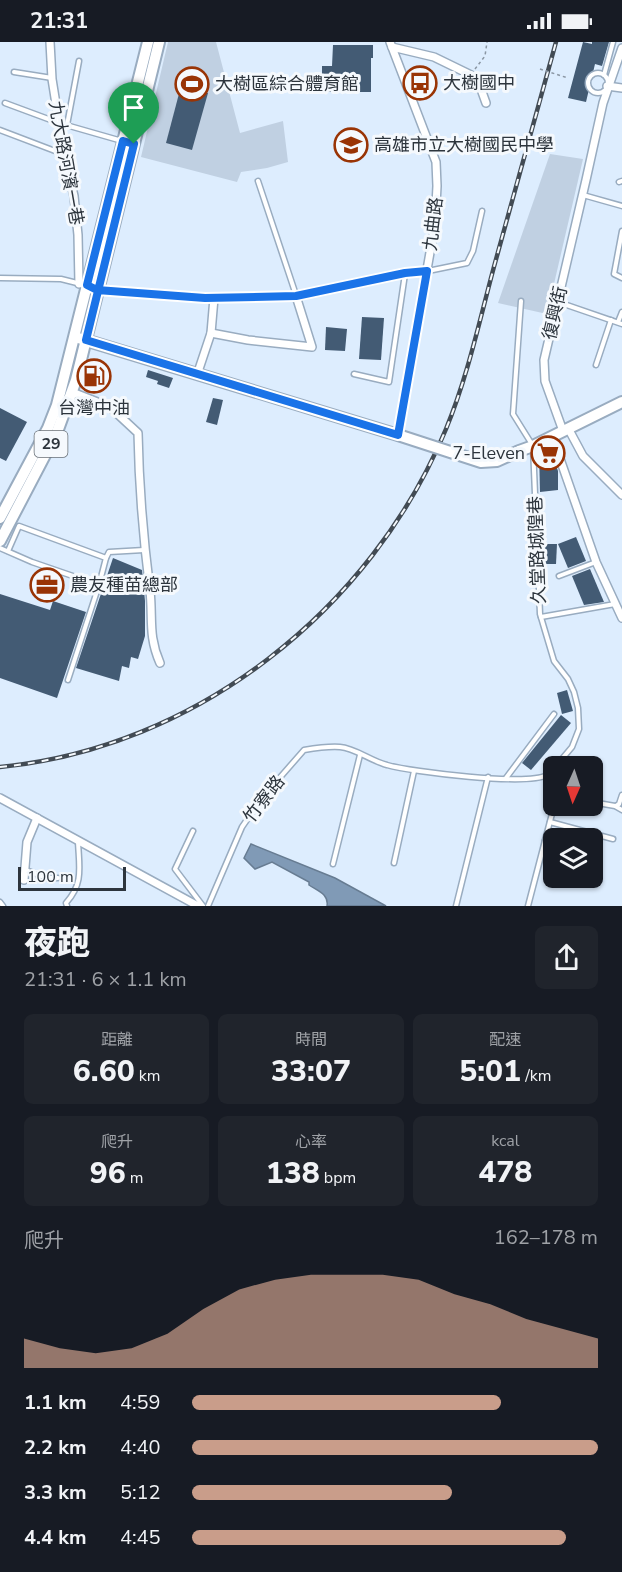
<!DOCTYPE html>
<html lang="zh-TW">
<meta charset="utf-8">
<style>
:root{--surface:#171b24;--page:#20242c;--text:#f1f3f6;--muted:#9ea1a6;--accent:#c99d8a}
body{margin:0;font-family:"Nunito Sans","Noto Sans TC",sans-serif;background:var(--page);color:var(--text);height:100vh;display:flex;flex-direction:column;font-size:22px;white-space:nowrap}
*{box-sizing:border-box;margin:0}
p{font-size:20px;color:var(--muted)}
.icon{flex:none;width:33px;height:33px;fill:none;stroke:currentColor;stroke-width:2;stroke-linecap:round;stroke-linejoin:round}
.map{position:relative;height:864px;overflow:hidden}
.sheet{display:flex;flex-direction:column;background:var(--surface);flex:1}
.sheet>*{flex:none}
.needle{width:39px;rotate:183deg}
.fabs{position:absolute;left:543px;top:714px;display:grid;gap:12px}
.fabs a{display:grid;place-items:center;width:60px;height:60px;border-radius:9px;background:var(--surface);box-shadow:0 2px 4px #0004;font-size:30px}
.scale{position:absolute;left:18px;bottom:15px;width:108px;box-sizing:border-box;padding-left:6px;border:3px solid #2d353d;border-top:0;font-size:16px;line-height:21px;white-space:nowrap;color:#2d353d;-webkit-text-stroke:4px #f5f9fd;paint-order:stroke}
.pin{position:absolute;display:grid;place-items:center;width:51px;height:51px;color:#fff;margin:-62px -26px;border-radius:50% 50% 50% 0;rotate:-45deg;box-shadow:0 0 6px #0007}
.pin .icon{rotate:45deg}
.round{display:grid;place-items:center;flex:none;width:63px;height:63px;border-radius:9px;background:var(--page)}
.headline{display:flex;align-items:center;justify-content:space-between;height:102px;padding:0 24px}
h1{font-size:33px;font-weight:800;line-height:45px}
.metrics{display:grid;grid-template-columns:repeat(3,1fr);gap:9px;height:102px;padding:6px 24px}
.metrics div{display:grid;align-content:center;border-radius:9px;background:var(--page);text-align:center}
.metrics b{font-size:30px;font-weight:800}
.metrics small{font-size:16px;font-weight:400}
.metrics p{font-size:16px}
.chart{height:168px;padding:12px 24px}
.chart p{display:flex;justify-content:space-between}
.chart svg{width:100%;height:108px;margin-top:6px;fill:var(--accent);opacity:.7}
ul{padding:0 24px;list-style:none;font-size:20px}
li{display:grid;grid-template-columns:96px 72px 1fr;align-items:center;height:45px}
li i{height:15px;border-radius:8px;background:var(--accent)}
.status{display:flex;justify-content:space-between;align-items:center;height:42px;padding:0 30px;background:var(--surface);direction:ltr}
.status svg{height:16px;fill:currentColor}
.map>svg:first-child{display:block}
.green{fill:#c0d0e2}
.water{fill:#809ab6;stroke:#677c92;stroke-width:1.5}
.building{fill:#435b74}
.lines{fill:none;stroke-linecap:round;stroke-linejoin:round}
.lane-casing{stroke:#99acc0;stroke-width:7}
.street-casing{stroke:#99acc0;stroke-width:10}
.secondary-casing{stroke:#99acc0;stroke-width:14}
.primary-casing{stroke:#99acc0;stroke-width:14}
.path{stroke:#8a96a3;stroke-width:1.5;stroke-dasharray:3 3;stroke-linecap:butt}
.lane{stroke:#fff;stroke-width:4}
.street{stroke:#fff;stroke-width:7}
.secondary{stroke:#fff;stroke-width:10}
.primary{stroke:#fff;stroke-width:10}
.rail-casing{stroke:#424b54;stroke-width:4.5}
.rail{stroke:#f5f9fd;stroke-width:2;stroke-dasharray:7;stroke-linecap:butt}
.secondary-bridge-casing{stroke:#99acc0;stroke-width:14;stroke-linecap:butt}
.path-bridge{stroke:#8a96a3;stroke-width:1.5;stroke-dasharray:3 3;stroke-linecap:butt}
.secondary-bridge{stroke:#fff;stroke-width:10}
.route-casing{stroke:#fff;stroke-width:12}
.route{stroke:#1a73e8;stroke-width:8}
.labels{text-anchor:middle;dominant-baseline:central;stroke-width:6;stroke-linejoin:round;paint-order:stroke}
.shield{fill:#f5f9fd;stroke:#697077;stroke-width:1.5}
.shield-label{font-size:16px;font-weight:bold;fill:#2d353d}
.poi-label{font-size:18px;fill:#2d353d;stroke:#f5f9fd;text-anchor:start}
.street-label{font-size:18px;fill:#2d353d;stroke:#f5f9fd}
</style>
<div class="status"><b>21:31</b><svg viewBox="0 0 49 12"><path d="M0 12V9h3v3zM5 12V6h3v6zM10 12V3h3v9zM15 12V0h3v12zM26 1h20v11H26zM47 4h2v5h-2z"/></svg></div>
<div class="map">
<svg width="622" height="864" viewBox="0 0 622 864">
<rect width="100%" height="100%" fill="#ddedfe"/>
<g class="green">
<polygon points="168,0 216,0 240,91 283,79 288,120 267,126 241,130 237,140 141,115"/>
<polygon points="550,112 583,117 547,272 498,261"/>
</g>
<path class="water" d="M251,802l84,34 51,28h-59c2,-12 -9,-15 -18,-21v-3l-37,-20 -17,7 -11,-11z"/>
<g class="building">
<polygon points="583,0 592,2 592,0 609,0 602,24 595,22 586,60 568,56"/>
<polygon points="333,3 373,3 373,16 371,16 371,50 322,50 322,24 332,24"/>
<polygon points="181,44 208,51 192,108 166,101"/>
<polygon points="362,275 384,276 381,318 359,317"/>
<polygon points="326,285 347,287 345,309 325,308"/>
<polygon points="148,328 173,336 169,346 157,342 158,339 146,335"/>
<polygon points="213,356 223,358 217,383 206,380"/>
<polygon points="0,366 27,380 6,419 0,416"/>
<polygon points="549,405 558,429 558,448 540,450 539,409"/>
<polygon points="576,495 586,519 568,526 558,502"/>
<polygon points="543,502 557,502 556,522 543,522"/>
<polygon points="113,516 142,528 145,559 145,594 138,617 131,615 129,626 122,624 119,639 76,626"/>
<polygon points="590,527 604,560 584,563 572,534"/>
<polygon points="0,552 50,568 53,559 86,570 57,656 0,636"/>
<polygon points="567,648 573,669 562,672 557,651"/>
<polygon points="561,673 571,681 531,728 522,721"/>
</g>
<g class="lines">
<g class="lane-casing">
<g id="lane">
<polyline points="14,30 52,36"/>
<circle cx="598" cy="41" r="10"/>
<polyline points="604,33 613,0"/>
<polyline points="5,61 59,81 122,99"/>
<polyline points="67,83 79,19"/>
<polyline points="0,88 63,112"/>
<polyline points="258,139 296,253"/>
<polyline points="619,140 622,139"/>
<polyline points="583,153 622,164"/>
<polyline points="622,189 614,232 622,236"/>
<polyline points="428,229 467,221 473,209 482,169"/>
<polyline points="0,236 61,237 81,242"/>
<polyline points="521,259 513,372 533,404 540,572 554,619 568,637 574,650 578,666 579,687 572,705 556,724"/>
<polyline points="558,260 622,282"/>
<polyline points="618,280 622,270"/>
<polyline points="596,323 611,278"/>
<polyline points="354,332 389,340 405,232"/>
<polyline points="0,506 32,520 99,543"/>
<polyline points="8,509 19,484 106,516 99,543 68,638"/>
<polyline points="106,516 109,510 144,508"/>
<polyline points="559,534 596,520"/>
<polyline points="541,575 615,562"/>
<polyline points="506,736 554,672"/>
<polyline points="592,760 615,764 622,768"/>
<polyline points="616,764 619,762 622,753"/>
<polyline points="550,780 613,797"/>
<polyline points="193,789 175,827 203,864"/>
<polyline points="545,798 554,800"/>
<polyline points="394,821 414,729"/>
<polyline points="333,822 360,713"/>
<polyline points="26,828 46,836 58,836"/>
<polyline points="0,860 3,864"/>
<path d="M67,864l-1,-3c18,-20 13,-36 12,-62"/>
<path d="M208,864l34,-79 20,-29 42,-48c12,-2 24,-4 36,-3 15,1 31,14 47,18 25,7 140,21 160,10 2,-1 4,-4 7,-6"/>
<polyline points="456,864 488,735"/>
<polyline points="528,864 554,764"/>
</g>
</g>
<g class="street-casing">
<g id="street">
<polyline points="50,0 52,37 64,112 74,154 78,193 79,242"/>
<polyline points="390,0 436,120 437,144 435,182 398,393"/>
<polyline points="392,5 434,15 471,33 481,47 486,61"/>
<polyline points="607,44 622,46"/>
<polyline points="97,248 205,256 296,254 405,231 427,229"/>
<polyline points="211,291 248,298 312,305 296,254"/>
<polyline points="197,333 211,291 214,256"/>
<path d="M72,350l38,15 28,26c1,55 5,103 12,158 3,27 -2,45 10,72"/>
<polyline points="568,386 583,414 622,453"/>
<polyline points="563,389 545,339 544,318 586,138 603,61 622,6"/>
<polyline points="552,394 596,520 622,576"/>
<polyline points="0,756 198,864"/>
<polyline points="24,838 27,800 37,776"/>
</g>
</g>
<g class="secondary-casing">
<g id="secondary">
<polyline points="75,295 398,393"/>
<polyline points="519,409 533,404 622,360"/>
</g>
</g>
<g class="primary-casing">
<g id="primary">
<polyline points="0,476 48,386 57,363 148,0"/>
<polyline points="0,499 57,390 76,338 159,0"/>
</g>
</g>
<polyline class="path" points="475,27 485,14 487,0"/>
<use href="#lane" class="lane"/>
<use href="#street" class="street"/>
<use href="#secondary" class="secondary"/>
<use href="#primary" class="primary"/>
<g class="rail-casing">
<path id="rail" d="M0,725c196,-19 371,-157 446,-338 22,-53 34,-111 49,-166 20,-74 41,-147 61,-221"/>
</g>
<use href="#rail" class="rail"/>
<g class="secondary-bridge-casing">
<polyline id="secondary-bridge" points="398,393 481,420 497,419 519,409"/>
</g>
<polyline class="path-bridge" points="540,27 568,36"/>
<use href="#secondary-bridge" class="secondary-bridge"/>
</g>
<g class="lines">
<g class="route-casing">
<polyline id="route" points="134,102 86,298 398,393 427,229 405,231 296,254 205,256 97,248 87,243 123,99 134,102"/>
</g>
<use href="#route" class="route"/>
</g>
<defs>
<g id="bus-ring" transform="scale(1.725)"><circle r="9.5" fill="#f5f9fd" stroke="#993405" stroke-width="1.5"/><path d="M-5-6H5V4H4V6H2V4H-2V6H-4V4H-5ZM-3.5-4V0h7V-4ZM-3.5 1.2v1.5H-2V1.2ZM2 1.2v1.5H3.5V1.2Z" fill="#993405"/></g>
<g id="stadium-ring" transform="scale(1.725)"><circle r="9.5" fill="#f5f9fd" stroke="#993405" stroke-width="1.5"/><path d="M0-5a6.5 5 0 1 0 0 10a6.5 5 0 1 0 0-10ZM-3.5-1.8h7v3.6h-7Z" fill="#993405"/></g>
<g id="school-ring" transform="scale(1.725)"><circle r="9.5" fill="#f5f9fd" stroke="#993405" stroke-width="1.5"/><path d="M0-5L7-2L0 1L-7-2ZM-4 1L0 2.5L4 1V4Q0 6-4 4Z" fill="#993405"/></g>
<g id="fuel-ring" transform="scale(1.725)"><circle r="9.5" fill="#f5f9fd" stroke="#993405" stroke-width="1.5"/><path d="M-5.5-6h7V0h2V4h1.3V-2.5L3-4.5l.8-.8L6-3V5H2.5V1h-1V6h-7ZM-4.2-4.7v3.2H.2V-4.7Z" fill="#993405"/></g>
<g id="supermarket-ring" transform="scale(1.725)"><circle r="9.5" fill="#f5f9fd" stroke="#993405" stroke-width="1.5"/><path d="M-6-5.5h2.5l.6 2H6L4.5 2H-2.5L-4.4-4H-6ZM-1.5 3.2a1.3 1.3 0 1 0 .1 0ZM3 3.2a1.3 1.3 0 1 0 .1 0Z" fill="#993405"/></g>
<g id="office-ring" transform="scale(1.725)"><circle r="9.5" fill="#f5f9fd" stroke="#993405" stroke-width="1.5"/><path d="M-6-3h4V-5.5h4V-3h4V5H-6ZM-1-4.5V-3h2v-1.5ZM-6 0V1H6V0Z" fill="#993405"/></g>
</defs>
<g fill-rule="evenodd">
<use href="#bus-ring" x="420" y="41"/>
<use href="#stadium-ring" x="192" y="42"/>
<use href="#school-ring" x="351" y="103"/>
<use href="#fuel-ring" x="94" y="334"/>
<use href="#supermarket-ring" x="548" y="411"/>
<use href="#office-ring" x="47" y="543"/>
</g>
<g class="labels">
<rect class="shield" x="34.5" y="389" width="33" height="26" rx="4.5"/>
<g class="shield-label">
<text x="51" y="402">29</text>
</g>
<g class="poi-label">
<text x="443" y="41">大樹國中</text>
<text x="215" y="42">大樹區綜合體育館</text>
<text x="374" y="103">高雄市立大樹國民中學</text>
<text x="94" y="366" text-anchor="middle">台灣中油</text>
<text x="525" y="411" text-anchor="end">7-Eleven</text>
<text x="70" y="543">農友種苗總部</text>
</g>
<g class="street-label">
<text transform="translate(66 121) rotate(80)">九大路河濱一巷</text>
<text transform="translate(433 182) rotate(-83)">九曲路</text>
<text transform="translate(555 271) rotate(-77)">復興街</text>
<text transform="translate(537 508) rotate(-92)">久堂路城隍巷</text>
<text transform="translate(264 757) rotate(-52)">竹寮路</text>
</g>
</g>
</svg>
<div class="fabs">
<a><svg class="needle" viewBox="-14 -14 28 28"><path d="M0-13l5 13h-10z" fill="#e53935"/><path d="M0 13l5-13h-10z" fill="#9ea1a6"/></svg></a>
<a><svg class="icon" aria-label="layers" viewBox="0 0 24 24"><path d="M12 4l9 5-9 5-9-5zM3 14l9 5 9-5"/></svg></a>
</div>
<div class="scale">100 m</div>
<div class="pin" style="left:134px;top:102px;background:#1e9e55"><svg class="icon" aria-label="arrive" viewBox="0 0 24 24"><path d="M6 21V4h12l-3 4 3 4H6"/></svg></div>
</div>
<section class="sheet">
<div class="headline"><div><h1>夜跑</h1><p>21:31 · 6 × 1.1 km</p></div><a class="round"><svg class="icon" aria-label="share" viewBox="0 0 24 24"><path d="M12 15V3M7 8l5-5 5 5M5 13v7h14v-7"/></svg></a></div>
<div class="metrics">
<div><p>距離</p><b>6.60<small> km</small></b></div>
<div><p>時間</p><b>33:07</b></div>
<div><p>配速</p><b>5:01<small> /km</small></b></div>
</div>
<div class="metrics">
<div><p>爬升</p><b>96<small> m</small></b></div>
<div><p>心率</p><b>138<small> bpm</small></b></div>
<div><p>kcal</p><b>478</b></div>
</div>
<div class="chart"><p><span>爬升</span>162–178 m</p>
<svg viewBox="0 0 160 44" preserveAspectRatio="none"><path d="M0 44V32L10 36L20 38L30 36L40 30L50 20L60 12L70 8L80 6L90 6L100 6L110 8L120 14L130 18L140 24L150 28L160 32V44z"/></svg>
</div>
<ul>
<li><b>1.1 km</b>4:59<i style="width:76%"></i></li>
<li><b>2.2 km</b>4:40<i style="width:100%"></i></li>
<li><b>3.3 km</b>5:12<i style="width:64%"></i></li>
<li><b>4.4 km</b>4:45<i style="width:92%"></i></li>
</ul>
</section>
